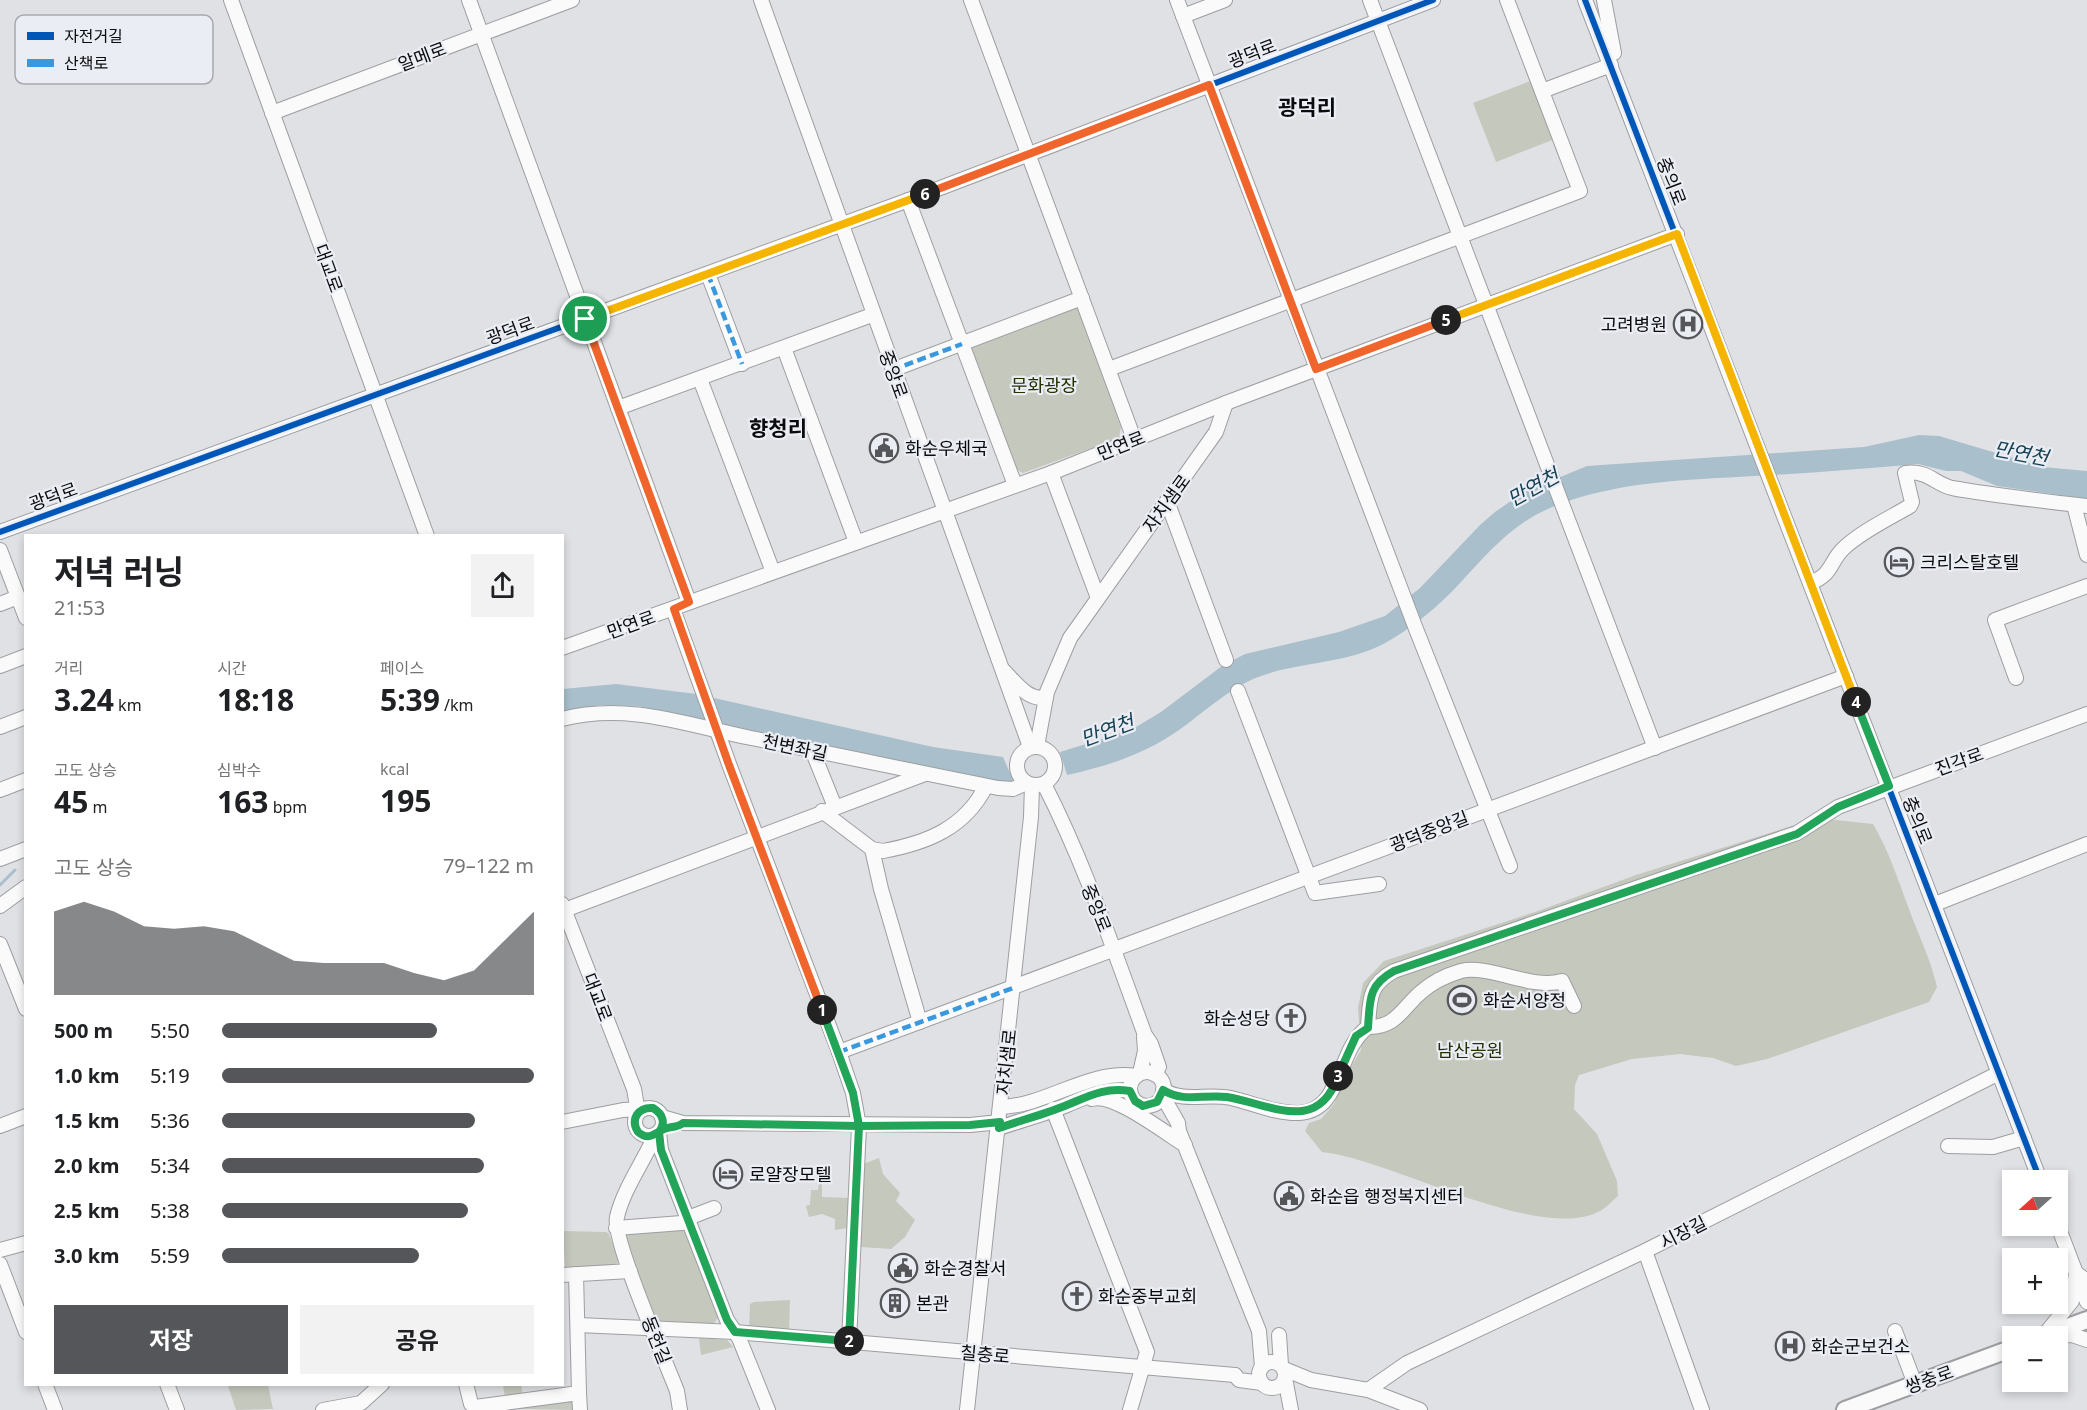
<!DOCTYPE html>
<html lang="ko">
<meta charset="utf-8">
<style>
:root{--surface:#fff;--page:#f2f2f2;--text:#202124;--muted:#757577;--accent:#555659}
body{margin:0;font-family:"Noto Sans","Noto Sans KR",sans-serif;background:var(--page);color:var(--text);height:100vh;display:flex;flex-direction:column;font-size:22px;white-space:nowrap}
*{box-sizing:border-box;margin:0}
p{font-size:20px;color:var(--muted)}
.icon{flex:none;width:33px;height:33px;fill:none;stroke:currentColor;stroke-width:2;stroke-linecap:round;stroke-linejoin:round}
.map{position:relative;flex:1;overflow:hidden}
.details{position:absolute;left:24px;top:534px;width:540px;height:852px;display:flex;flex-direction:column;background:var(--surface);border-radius:0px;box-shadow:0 3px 9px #0003}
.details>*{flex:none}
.needle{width:39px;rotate:249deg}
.controls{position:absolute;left:2002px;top:1170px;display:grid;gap:12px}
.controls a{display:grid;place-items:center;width:66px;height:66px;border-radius:0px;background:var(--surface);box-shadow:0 3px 9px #0003;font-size:30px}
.pin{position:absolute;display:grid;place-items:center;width:51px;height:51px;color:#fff;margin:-26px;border:3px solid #fff;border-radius:50%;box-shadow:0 2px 6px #0007}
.km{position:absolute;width:30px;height:30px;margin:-15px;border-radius:50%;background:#222;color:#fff;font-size:16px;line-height:30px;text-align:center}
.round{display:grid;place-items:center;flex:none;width:63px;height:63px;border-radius:0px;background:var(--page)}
.head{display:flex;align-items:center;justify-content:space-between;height:102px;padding:0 30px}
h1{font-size:33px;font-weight:700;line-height:45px}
.stats{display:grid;grid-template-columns:repeat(3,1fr);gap:9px;height:102px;padding:6px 30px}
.stats div{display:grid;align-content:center}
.stats b{font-size:30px;font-weight:700}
.stats small{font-size:16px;font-weight:400}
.stats p{font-size:16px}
.chart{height:168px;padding:12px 30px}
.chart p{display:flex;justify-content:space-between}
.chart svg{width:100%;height:108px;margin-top:6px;fill:var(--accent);opacity:.7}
.button{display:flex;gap:12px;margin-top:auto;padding:12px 30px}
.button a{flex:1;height:69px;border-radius:0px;background:var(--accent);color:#fff;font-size:24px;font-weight:700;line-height:69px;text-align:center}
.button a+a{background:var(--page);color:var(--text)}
ul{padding:0 30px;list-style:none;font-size:20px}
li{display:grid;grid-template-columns:96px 72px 1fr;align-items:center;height:45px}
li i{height:15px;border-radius:8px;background:var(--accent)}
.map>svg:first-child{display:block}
.green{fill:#c4c8bd}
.water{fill:#a9bfcb}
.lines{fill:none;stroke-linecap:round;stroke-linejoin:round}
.stream{stroke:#a9bfcb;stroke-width:3}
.minor-casing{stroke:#9d9ea1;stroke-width:16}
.major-casing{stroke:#9d9ea1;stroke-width:20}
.minor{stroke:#fafafb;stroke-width:14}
.major{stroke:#fafafb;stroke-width:16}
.quiet{stroke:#3a99de;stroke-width:4.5;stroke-dasharray:9 4.5;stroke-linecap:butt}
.cycleway-casing{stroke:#ebedf5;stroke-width:10}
.cycleway{stroke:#0057b8;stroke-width:6}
.split-1-casing{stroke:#fff;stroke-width:12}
.split-2-casing{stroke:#fff;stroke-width:12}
.split-3-casing{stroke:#fff;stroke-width:12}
.split-4-casing{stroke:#fff;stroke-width:12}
.split-5-casing{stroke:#fff;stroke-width:12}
.split-6-casing{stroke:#fff;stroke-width:12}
.split-7-casing{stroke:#fff;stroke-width:12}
.split-1{stroke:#f0652b;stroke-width:8}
.split-2{stroke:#22a559;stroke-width:8}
.split-3{stroke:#22a559;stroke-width:8}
.split-4{stroke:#22a559;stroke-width:8}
.split-5{stroke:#f5b400;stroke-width:8}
.split-6{stroke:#f0652b;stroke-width:8}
.split-7{stroke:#f5b400;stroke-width:8}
.labels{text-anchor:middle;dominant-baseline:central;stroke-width:4.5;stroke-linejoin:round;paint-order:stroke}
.street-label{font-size:18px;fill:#0a0b0d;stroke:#ebedf5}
.poi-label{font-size:18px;fill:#0a0b0d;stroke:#ebedf5;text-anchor:start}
.park-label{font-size:18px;fill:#253000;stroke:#ebedf5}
.water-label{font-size:20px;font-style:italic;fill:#154153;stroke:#ebedf5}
.quarter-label{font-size:21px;font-weight:bold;fill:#0a0b0d;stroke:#ebedf5}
.key{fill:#ebedf5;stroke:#a8a9af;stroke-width:1.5}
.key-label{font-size:16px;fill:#0a0b0d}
</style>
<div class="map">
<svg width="2087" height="1410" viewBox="0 0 2087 1410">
<rect width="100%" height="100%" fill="#e0e1e5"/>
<g class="green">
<polygon points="1533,80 1555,139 1496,162 1473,103"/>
<polygon points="1075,306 1080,309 1121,427 1119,438 1023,473 1010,466 969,352 973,343"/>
<path d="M1817,818l56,6c16,27 25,56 36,85 10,28 21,48 28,78l-8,15 -162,57 -31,7 -23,-8 -33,-4 -48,5 -53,16 -4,10 -1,24 23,25 20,47 1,15c-6,5 -12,12 -18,15 -61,33 -209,-52 -278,-59l-17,-21 4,-8 12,-4 13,-15 12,-29 15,-25 -3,-42 5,-25 21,-22 154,-50 98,-36z"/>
<polygon points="879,1158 883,1174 900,1193 896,1201 915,1220 905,1237 891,1249 861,1247 863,1164"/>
<polygon points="820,1177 822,1177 822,1197 850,1198 848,1228 835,1230 835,1219 822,1214 809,1217 806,1206 810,1205 811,1190 818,1190"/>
<polygon points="684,1229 715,1310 718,1318 712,1326 661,1323 653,1317 625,1242 627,1235 632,1231"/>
<polygon points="563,1231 606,1232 609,1234 619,1260 615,1266 565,1269"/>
<polygon points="790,1300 789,1333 749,1329 750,1304 754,1302"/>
<polygon points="699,1338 727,1340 733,1347 701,1355"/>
<polygon points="222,1385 268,1385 273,1409 236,1410 228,1386"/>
<polygon points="503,1385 521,1385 523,1396 505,1398"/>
<polygon points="569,1399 574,1403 575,1410 521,1409 523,1406"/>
</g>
<g class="water">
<path d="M1919,435l20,1 104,31 44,4v28l-90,-13 -36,-15h-15l-28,-7c-54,5 -109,9 -164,12 -68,4 -140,5 -204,32 -38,16 -62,45 -89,74 -20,22 -44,42 -69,57 -43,27 -94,21 -139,40 -27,12 -50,34 -74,51 -34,24 -71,36 -112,45l-7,-23 71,-22 30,-18 61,-46 23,-12 94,-22 46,-16 35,-28 60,-63 15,-13 29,-20 63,-26 277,-19z"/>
<polygon points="616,684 696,694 933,747 1003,757 1014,782 975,778 638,706 601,705 563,711 563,689"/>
</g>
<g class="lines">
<polyline class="stream" points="0,885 15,870"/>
<g class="minor-casing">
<g id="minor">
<polyline points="231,0 427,536"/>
<polyline points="469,0 689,602"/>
<polyline points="761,0 1030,747"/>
<polyline points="971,0 1134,439"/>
<polyline points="1177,0 1416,629 1510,866"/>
<polyline points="1370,0 1655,748"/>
<polyline points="1585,0 2040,1180"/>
<polyline points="1604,0 1614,53"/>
<polyline points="1183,16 1225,0"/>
<polyline points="1542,91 1611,65"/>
<polyline points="272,113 572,0"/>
<polyline points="908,200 1015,485"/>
<polyline points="708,274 742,364"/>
<polyline points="784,348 856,542"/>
<polyline points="1109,369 1580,191 1507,0"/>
<polyline points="892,370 1082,298"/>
<polyline points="700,379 773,572"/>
<polyline points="618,408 872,315"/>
<polyline points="1051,473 1098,598"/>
<polyline points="1167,501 1226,660"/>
<polyline points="2074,505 2087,555"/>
<polyline points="0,532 914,198 1433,0"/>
<polyline points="0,550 26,618"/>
<path d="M1810,583c24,-9 19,-22 35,-36 19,-17 43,-28 65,-41l2,-4 -7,-29c24,-3 29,11 47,15 45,8 90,13 135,18"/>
<polyline points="0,604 18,597"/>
<polyline points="673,609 729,764 839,1052 853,1093 859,1126 849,1342"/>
<polyline points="562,648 1051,473 1231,401 1677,234"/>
<polyline points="0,666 26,656"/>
<path d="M1004,671c11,11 25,31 42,26"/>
<polyline points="2016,678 1995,620 2087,586"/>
<polyline points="1238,691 1315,893 1379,884"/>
<path d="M562,719c66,-17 125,6 189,19 83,16 165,34 247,50l15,1 14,-6"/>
<polyline points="0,727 26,717"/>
<polyline points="1037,746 1047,692 1070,638 1216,432 1226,403"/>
<circle cx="1036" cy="766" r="19"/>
<polyline points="812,750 835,807"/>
<path d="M1044,784c41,80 70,167 101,251l6,9 8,23 -5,7"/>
<polyline points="0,790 26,780"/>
<path d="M822,811l50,38 11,2c44,-8 82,-23 103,-65"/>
<polyline points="872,849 881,889 920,1022"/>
<polyline points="0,859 26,849"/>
<polyline points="562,904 634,1089 638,1112"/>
<polyline points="1935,904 2087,844"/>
<polyline points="0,906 26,887"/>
<polyline points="562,911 925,774"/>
<polyline points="0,944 26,1009"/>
<path d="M1368,1027c27,1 34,-18 52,-34 11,-10 27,-18 41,-22 27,-7 70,19 101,10l12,25"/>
<polyline points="839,1052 1846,676"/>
<circle cx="1147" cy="1089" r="17"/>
<polyline points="1140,1073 1145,1051 1144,1037"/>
<path d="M1163,1090c22,13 44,3 68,8 21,5 46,16 68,15 44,-2 37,-63 69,-86 2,-27 0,-42 26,-56l403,-138 41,-26 249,-93"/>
<polyline points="1162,1095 1178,1123 1179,1131 1259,1331 1262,1367"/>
<path d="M1092,1099c21,-7 73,34 93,46"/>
<path d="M1001,1107c48,-2 87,-38 135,-31"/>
<circle cx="649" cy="1122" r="14"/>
<polyline points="1053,1109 1147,1352 1130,1410"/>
<polyline points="662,1117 683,1123 970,1125 1000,1122"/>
<polyline points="562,1122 623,1110 643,1109"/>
<polyline points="0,1126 26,1116"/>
<path d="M999,1128c23,-8 46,-14 68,-23 22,-9 38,-18 63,-14"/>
<polyline points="659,1132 661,1150 727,1320 739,1338 768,1410"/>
<path d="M652,1142c-11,23 -29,49 -35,75 -6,21 49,145 60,174l3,19"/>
<polyline points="1948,1146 1993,1147 2024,1138"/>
<polyline points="2058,1226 2087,1302"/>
<polyline points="616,1228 682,1223 688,1218 714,1208"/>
<polyline points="0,1250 26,1243"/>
<polyline points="1645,1251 1702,1410"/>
<polyline points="0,1264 26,1332"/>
<polyline points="576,1274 579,1393"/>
<polyline points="562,1275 630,1271"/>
<polyline points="578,1325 735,1332 1235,1375"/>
<polyline points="1895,1331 1915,1384"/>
<polyline points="2045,1334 2072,1301 2076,1273 2087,1281"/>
<polyline points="1279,1335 1281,1365"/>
<polyline points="2054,1336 2072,1335 2087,1340"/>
<circle cx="1272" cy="1375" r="13"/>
<polyline points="1284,1369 1311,1380 1368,1390 1420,1410"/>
<polyline points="1235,1375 1239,1380 1262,1383"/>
<polyline points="1285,1378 1291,1410"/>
<polyline points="45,1384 55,1410"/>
<polyline points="167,1384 177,1410"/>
<polyline points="466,1384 471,1404 475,1407 579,1393 580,1410"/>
<polyline points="1368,1390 1407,1363 1645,1251 1999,1073"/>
<polyline points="323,1410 361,1403 382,1384"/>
<polyline points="967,1410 1031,817 1032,785"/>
</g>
</g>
<g class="major-casing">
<g id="major">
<polyline points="2043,1336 2087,1320"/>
<polyline points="1845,1410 2013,1348"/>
</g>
</g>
<use href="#minor" class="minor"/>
<use href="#major" class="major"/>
<g class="quiet">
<polyline points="708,274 742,364"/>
<polyline points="892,370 962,344"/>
<polyline points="839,1052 1013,988"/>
</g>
<g class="cycleway-casing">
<g id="cycleway">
<polyline points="1585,0 2040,1180"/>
<polyline points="0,532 914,198 1433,0"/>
</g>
</g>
<use href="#cycleway" class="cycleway"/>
</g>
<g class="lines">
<g class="split-1-casing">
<polyline id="split-1" points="585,319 689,602 674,609 729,765 822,1010"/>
</g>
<g class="split-2-casing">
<path id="split-2" d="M822,1010l31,83 6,33 -176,-3c-6,5 -12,3 -19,6 -11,5 -15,12 -26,3 -8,-13 0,-25 15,-24 10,6 13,15 6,24l2,18 66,170 8,12 114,9"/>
</g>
<g class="split-3-casing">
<path id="split-3" d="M849,1341l10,-215 111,-1 30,-3 -1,6c23,-8 46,-14 68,-23 22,-9 38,-18 63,-14l5,10 8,5 14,-4 6,-12c21,13 41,4 64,7 43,7 91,38 111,-21"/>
</g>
<g class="split-4-casing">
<path id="split-4" d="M1338,1076l18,-40 12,-8c2,-28 0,-43 26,-57l403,-137 41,-27 51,-21 -33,-84"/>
</g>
<g class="split-5-casing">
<polyline id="split-5" points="1446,320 1677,234 1856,702"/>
</g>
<g class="split-6-casing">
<polyline id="split-6" points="925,194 1209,85 1316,369 1446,320"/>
</g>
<g class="split-7-casing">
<polyline id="split-7" points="585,319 925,194"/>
</g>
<use href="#split-1" class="split-1"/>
<use href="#split-2" class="split-2"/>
<use href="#split-3" class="split-3"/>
<use href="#split-4" class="split-4"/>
<use href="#split-5" class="split-5"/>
<use href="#split-6" class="split-6"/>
<use href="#split-7" class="split-7"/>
</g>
<defs>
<g id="hospital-ring" transform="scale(1.5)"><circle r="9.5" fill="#ebedf5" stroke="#555659" stroke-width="1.5"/><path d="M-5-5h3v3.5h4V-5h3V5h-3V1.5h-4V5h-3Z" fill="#555659"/></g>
<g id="civic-ring" transform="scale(1.5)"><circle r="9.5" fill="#ebedf5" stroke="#555659" stroke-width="1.5"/><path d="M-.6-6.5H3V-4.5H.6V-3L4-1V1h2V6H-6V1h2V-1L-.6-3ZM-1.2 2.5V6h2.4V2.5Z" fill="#555659"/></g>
<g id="hotel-ring" transform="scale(1.5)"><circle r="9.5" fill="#ebedf5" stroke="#555659" stroke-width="1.5"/><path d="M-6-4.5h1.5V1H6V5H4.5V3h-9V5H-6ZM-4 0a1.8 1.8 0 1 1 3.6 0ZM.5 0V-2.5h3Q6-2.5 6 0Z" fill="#555659"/></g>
<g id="stadium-ring" transform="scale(1.5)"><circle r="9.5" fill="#ebedf5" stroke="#555659" stroke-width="1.5"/><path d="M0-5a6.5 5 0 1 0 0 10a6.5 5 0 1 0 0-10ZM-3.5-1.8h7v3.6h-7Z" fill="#555659"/></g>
<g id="church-ring" transform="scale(1.5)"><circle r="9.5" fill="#ebedf5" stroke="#555659" stroke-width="1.5"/><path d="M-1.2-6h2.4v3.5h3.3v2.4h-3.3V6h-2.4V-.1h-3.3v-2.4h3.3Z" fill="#555659"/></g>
<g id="building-ring" transform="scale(1.5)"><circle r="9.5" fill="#ebedf5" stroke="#555659" stroke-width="1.5"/><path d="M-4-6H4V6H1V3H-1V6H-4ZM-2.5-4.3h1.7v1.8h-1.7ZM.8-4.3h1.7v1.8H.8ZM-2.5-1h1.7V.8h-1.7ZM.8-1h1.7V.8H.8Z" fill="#555659"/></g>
</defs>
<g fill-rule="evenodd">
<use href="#hospital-ring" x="1688" y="324"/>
<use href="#civic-ring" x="884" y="448"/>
<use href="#hotel-ring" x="1899" y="562"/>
<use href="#stadium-ring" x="1462" y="1000"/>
<use href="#church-ring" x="1291" y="1018"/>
<use href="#hotel-ring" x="728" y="1174"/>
<use href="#civic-ring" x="1289" y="1196"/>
<use href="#civic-ring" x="903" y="1268"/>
<use href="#church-ring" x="1077" y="1296"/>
<use href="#building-ring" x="895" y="1303"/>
<use href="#hospital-ring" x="1790" y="1346"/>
</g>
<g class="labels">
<g class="street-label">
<text transform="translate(1252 53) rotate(-21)">광덕로</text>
<text transform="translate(422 56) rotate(-21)">알메로</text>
<text transform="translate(1672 181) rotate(69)">충의로</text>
<text transform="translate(329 268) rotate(70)">대교로</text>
<text transform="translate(510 330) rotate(-20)">광덕로</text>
<text transform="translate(894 374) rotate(70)">중앙로</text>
<text transform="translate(1121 445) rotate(-22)">만연로</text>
<text transform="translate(53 496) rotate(-20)">광덕로</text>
<text transform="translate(1166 503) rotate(-54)">자치샘로</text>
<text transform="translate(631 624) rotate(-20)">만연로</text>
<text transform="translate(795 747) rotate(12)">천변좌길</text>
<text transform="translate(1959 761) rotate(-20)">진각로</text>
<text transform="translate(1918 820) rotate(68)">충의로</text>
<text transform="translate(1429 831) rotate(-21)">광덕중앙길</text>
<text transform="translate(1097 908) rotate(68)">중앙로</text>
<text transform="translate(598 997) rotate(69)">대교로</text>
<text transform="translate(1006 1062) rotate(-84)">자치샘로</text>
<text transform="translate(1683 1232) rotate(-27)">시장길</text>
<text transform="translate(657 1340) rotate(68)">동헌길</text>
<text transform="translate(985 1354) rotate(5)">칠충로</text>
<text transform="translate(1929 1379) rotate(-20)">쌍충로</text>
</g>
<g class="poi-label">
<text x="1667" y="324" text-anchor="end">고려병원</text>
<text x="905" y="448">화순우체국</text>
<text x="1920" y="562">크리스탈호텔</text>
<text x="1483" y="1000">화순서양정</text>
<text x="1270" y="1018" text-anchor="end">화순성당</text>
<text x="749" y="1174">로얄장모텔</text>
<text x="1310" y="1196">화순읍 행정복지센터</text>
<text x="924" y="1268">화순경찰서</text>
<text x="1098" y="1296">화순중부교회</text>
<text x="916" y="1303">본관</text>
<text x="1811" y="1346">화순군보건소</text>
</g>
<g class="park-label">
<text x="1044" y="385">문화광장</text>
<text x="1470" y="1050">남산공원</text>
</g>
<g class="water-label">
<text transform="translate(2021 453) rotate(11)">만연천</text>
<text transform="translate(1533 487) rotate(-29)">만연천</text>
<text transform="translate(1107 730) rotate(-20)">만연천</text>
</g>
<g class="quarter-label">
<text x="1307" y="107">광덕리</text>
<text x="778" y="428">향청리</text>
</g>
</g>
<rect x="15" y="15" width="198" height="69" rx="9" class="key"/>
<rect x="27" y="32" width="27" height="8" fill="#0057b8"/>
<rect x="27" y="59" width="27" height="8" fill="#3a99de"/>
<g class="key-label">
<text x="64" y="42">자전거길</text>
<text x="64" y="69">산책로</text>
</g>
</svg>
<div class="controls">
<a><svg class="needle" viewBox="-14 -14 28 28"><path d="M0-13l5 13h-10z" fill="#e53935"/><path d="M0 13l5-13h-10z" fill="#757577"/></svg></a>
<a>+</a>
<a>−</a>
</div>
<div class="pin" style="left:585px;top:319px;background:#1e9e55"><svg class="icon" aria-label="arrive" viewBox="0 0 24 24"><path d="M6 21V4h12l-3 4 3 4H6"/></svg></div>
<b class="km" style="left:822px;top:1010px">1</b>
<b class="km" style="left:849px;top:1341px">2</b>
<b class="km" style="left:1338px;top:1076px">3</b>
<b class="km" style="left:1856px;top:702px">4</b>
<b class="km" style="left:1446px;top:320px">5</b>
<b class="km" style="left:925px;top:194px">6</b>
<section class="details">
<div class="head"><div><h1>저녁 러닝</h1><p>21:53</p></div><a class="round"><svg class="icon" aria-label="share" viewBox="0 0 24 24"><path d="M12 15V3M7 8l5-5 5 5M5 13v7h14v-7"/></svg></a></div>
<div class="stats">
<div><p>거리</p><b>3.24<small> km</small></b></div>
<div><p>시간</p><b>18:18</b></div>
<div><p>페이스</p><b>5:39<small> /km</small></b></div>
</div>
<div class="stats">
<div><p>고도 상승</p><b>45<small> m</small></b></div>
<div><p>심박수</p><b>163<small> bpm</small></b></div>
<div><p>kcal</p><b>195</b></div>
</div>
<div class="chart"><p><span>고도 상승</span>79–122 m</p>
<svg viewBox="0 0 160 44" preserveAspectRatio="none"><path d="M0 44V10L10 6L20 10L30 16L40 17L50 16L60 18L70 24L80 30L90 31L100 31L110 31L120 35L130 38L140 34L150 22L160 10V44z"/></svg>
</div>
<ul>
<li><b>500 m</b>5:50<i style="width:69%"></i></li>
<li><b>1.0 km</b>5:19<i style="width:100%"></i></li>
<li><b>1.5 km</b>5:36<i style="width:81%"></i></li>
<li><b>2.0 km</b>5:34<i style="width:84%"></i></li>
<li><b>2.5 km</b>5:38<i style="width:79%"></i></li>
<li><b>3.0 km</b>5:59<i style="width:63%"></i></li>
</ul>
<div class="button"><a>저장</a><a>공유</a></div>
</section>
</div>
